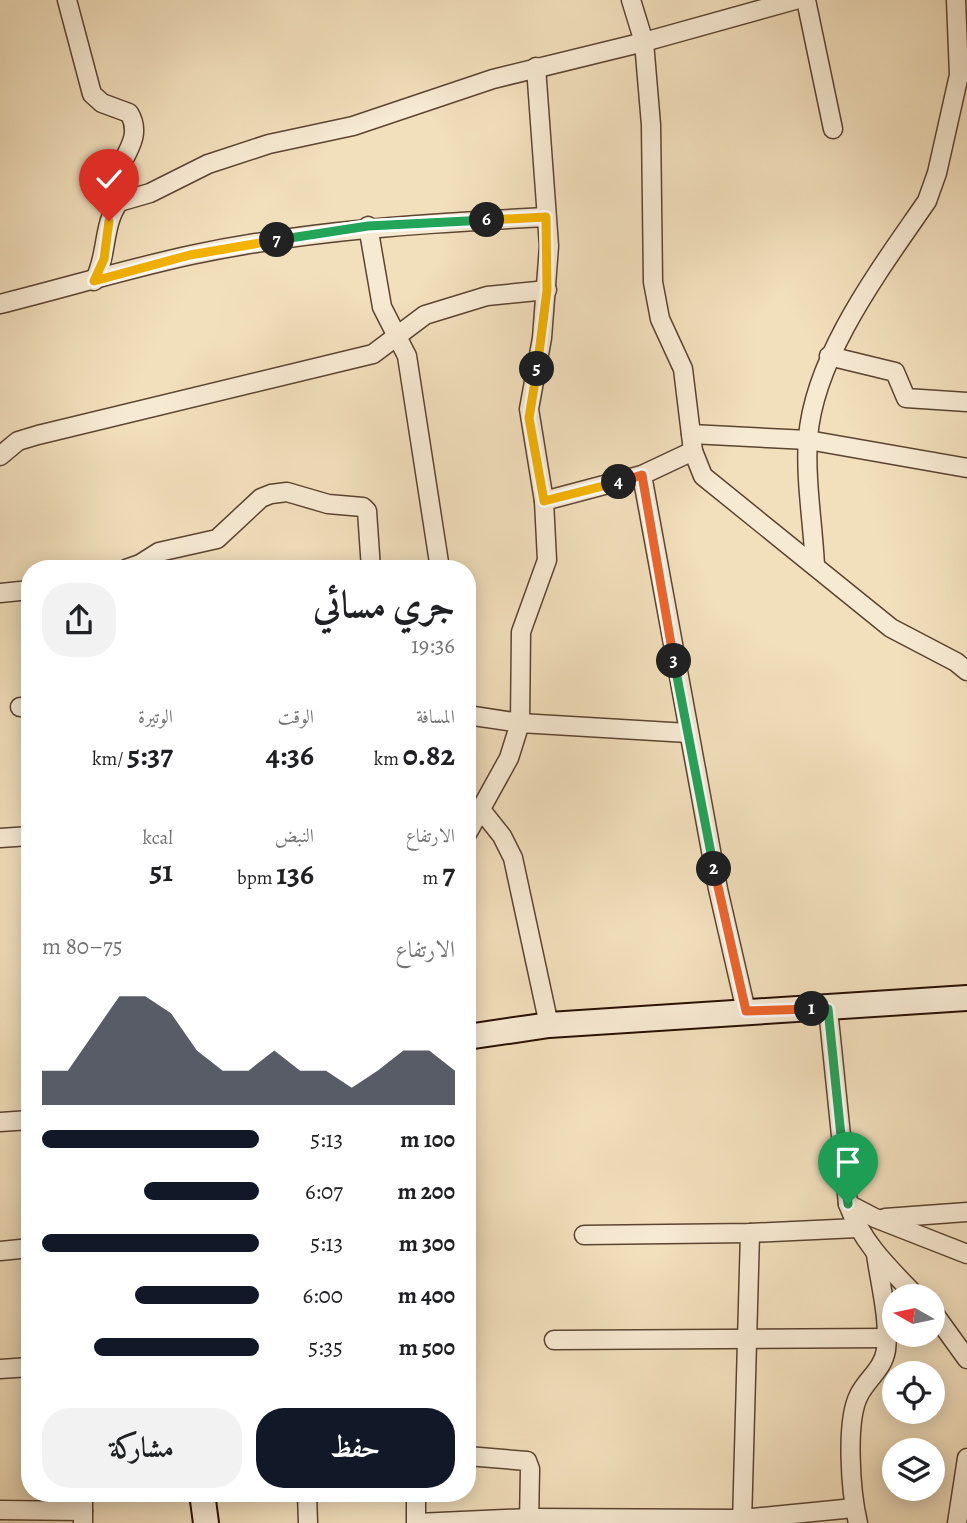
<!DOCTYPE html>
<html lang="ar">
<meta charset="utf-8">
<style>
:root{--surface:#fff;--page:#f2f2f2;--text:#202124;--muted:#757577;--accent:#111827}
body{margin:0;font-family:Alegreya,Amiri,serif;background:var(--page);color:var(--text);direction:rtl;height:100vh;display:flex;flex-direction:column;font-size:26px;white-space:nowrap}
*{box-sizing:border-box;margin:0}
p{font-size:23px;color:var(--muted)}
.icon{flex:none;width:38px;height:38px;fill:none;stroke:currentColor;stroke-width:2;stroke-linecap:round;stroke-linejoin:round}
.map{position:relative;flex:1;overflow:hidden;direction:ltr}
.side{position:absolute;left:21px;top:560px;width:455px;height:942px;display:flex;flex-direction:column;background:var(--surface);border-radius:28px;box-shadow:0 4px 18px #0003;direction:rtl}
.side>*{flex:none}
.needle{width:46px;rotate:279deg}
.controls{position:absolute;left:882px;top:1284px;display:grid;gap:14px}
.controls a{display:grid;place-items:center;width:63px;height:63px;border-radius:50%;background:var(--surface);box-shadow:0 4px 18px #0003;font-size:35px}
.pin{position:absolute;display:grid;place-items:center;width:60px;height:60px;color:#fff;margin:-72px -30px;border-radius:50% 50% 50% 0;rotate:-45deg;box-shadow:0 0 7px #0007}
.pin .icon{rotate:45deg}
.km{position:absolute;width:35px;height:35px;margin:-18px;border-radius:50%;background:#222;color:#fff;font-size:19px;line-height:35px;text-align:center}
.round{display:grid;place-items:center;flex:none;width:74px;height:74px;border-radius:28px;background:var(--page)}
.overview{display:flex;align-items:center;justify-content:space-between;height:119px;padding:0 21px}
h1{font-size:38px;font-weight:700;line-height:52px}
.metrics{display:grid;grid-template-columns:repeat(3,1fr);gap:10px;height:119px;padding:7px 21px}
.metrics div{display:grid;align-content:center}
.metrics b{font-size:30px;font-weight:700}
.metrics small{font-size:19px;font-weight:400}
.metrics p{font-size:19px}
.chart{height:196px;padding:14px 21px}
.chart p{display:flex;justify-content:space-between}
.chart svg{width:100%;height:126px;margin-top:7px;fill:var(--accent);opacity:.7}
.action{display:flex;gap:14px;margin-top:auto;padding:14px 21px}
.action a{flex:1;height:80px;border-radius:28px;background:var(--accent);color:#fff;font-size:28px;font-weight:700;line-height:80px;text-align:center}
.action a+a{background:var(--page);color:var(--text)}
ul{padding:0 21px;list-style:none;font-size:23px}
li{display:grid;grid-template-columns:112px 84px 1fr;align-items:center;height:52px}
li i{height:18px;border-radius:9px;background:var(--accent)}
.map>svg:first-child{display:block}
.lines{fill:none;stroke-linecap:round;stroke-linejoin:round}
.street-casing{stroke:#5c4431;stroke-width:21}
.secondary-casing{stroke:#2a1003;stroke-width:28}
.street{stroke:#f7ead3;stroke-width:18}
.secondary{stroke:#f7ead3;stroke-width:24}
.split-1-casing{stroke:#fff;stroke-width:14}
.split-2-casing{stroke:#fff;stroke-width:14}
.split-3-casing{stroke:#fff;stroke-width:14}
.split-4-casing{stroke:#fff;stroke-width:14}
.split-5-casing{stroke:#fff;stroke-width:14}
.split-6-casing{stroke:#fff;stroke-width:14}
.split-7-casing{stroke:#fff;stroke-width:14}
.split-8-casing{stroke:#fff;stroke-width:14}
.split-1{stroke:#22a559;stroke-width:9}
.split-2{stroke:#f0652b;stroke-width:9}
.split-3{stroke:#22a559;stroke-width:9}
.split-4{stroke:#f0652b;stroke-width:9}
.split-5{stroke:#f5b400;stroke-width:9}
.split-6{stroke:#f5b400;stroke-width:9}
.split-7{stroke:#22a559;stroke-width:9}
.split-8{stroke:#f5b400;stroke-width:9}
</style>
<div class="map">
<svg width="967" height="1523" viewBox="0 0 967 1523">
<rect width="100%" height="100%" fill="#f2dfbc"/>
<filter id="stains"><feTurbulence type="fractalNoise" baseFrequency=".00286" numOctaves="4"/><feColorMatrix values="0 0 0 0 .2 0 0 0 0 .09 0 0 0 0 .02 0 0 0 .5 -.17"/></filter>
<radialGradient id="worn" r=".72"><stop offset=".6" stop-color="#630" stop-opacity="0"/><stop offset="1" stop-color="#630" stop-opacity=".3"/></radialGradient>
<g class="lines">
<g class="street-casing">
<g id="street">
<path d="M67,0l25,94 10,9 27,10c15,24 -7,44 -15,67l10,20"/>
<polyline points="631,0 644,42 651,125 653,282 660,319 683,369 693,451 703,476 891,628 956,662 967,671"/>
<polyline points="806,0 833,129"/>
<polyline points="368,226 382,307 407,356 440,569"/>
<path d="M94,281c14,-25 8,-56 25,-79l31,-9 58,-29 61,-20 84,-18 140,-47 151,-37 151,-42"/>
<path d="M0,304c64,-16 127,-35 191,-49 118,-25 236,-32 355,-38"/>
<polyline points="829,356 895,372 906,398 967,402"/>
<polyline points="691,434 808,440 967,468"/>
<polyline points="0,456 18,441 38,435 373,354 425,315 487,296 547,290"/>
<polyline points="642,475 718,889 746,1011"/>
<polyline points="544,501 642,475 693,451"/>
<path d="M815,566c-2,-42 -10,-87 -7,-128 6,-82 73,-170 119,-237l10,-28 22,-98 -3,-75"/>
<polyline points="126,569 140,564 159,552 217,539 261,498 271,494 287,492 328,504 363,507 367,511 371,569"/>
<polyline points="0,593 30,590"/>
<polyline points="20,707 30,707"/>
<polyline points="467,715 520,723 688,733"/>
<polyline points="482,811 502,836 513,858 549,1025"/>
<polyline points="467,834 509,758 520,723 521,632 547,560 544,501 529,409 542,338 549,246 536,67"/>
<polyline points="0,838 30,836"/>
<path d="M828,1009l20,195c14,39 41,64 69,93"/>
<polyline points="0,1122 30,1120"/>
<polyline points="848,1204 875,1218 967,1254"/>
<polyline points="885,1218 967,1212"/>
<polyline points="584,1235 750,1233 857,1228"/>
<polyline points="0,1251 30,1248"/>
<polyline points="933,1312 967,1359"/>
<polyline points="554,1340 887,1338"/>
<polyline points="0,1369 30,1367"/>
<polyline points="467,1456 527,1461 530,1469 529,1523"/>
<polyline points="83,1493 83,1523"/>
<polyline points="307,1493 308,1523"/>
<polyline points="0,1510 83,1511"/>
<polyline points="416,1523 416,1493"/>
<polyline points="417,1523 529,1518 742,1519 854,1508"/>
<polyline points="742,1523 750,1233"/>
<path d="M858,1523c-7,-29 -13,-101 1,-128 8,-16 24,-26 27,-45 4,-30 -6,-66 -10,-96"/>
<polyline points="957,1523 967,1458"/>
</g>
</g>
<g class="secondary-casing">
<g id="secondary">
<polyline points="467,1037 549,1025 967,998"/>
<polyline points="202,1493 206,1523"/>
</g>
</g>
<use href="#street" class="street"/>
<use href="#secondary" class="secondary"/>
</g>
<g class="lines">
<g class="split-1-casing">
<polyline id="split-1" points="812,1009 828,1009 848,1204"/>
</g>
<g class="split-2-casing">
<polyline id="split-2" points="714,869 746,1011 812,1009"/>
</g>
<g class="split-3-casing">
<polyline id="split-3" points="674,661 714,869"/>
</g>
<g class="split-4-casing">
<polyline id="split-4" points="619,482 642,475 674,661"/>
</g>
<g class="split-5-casing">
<polyline id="split-5" points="537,369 529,418 544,501 619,482"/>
</g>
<g class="split-6-casing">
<polyline id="split-6" points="487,220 546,217 547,290 537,369"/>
</g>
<g class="split-7-casing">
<polyline id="split-7" points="277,240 368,226 487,220"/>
</g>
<g class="split-8-casing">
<polyline id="split-8" points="109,221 104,259 94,281 190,255 277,240"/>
</g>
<use href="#split-1" class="split-1"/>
<use href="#split-2" class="split-2"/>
<use href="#split-3" class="split-3"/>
<use href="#split-4" class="split-4"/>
<use href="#split-5" class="split-5"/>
<use href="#split-6" class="split-6"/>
<use href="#split-7" class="split-7"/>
<use href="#split-8" class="split-8"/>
</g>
<rect width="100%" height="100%" filter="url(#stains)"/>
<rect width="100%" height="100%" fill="url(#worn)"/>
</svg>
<div class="controls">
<a><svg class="needle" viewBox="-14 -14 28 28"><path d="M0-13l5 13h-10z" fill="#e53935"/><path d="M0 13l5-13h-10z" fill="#757577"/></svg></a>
<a><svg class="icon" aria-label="locate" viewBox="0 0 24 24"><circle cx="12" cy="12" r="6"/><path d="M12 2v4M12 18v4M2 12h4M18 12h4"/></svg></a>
<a><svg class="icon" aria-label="layers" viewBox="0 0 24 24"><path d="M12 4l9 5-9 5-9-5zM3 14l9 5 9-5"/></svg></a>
</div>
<div class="pin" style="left:848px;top:1204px;background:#1e9e55"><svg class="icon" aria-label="arrive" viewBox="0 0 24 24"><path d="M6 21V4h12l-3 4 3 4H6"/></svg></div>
<div class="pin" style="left:109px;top:221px;background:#d93025"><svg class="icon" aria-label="check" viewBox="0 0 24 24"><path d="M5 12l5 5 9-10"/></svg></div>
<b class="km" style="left:812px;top:1009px">1</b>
<b class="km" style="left:714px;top:869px">2</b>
<b class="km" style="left:674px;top:661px">3</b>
<b class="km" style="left:619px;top:482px">4</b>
<b class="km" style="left:537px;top:369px">5</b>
<b class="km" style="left:487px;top:220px">6</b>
<b class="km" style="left:277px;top:240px">7</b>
<section class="side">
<div class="overview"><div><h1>جري مسائي</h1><p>19:36</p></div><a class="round"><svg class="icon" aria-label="share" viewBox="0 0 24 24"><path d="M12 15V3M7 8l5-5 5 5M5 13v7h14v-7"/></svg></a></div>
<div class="metrics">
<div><p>المسافة</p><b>0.82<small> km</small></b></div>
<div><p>الوقت</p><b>4:36</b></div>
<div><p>الوتيرة</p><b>5:37<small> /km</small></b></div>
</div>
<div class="metrics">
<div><p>الارتفاع</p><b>7<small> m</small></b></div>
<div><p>النبض</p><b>136<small> bpm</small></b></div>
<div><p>kcal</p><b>51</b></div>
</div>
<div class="chart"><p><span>الارتفاع</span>75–80 m</p>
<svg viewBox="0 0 160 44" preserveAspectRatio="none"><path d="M0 44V32L10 32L20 19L30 6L40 6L50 12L60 25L70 32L80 32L90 25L100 32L110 32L120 38L130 32L140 25L150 25L160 32V44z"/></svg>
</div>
<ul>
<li><b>100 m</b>5:13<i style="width:100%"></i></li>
<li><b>200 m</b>6:07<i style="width:53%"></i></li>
<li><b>300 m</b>5:13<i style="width:100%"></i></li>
<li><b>400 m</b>6:00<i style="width:57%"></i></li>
<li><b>500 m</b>5:35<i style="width:76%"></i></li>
</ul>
<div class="action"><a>حفظ</a><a>مشاركة</a></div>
</section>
</div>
